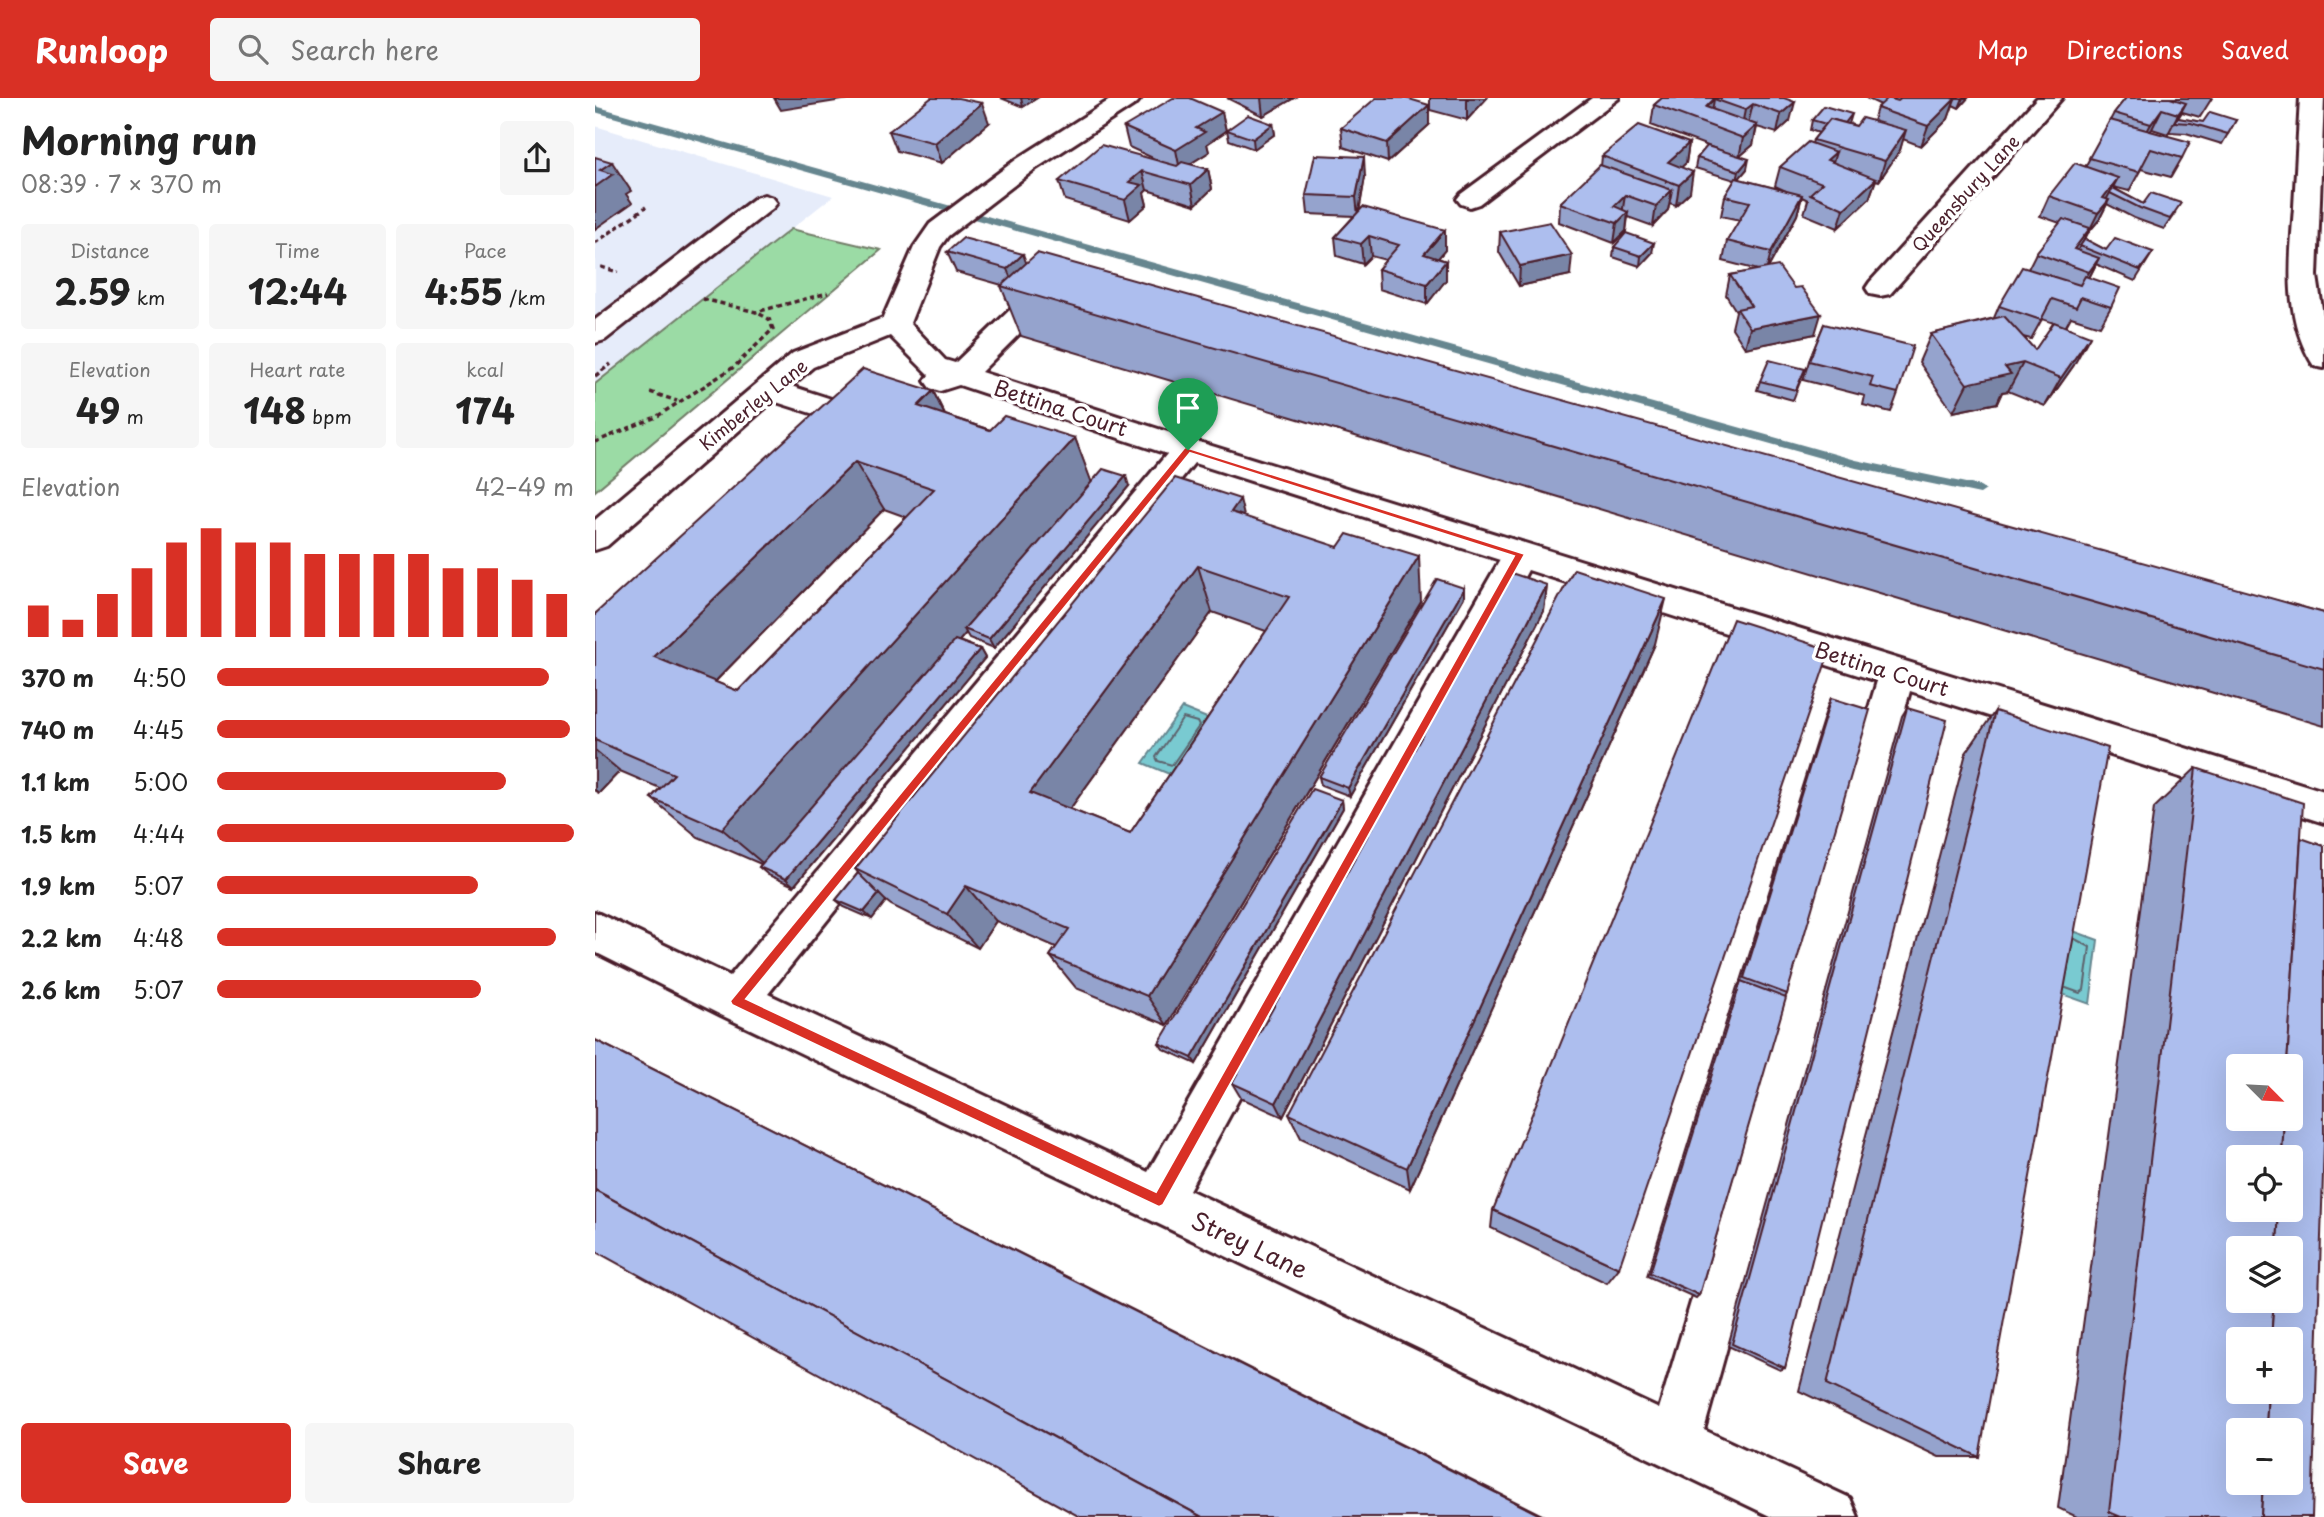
<!DOCTYPE html>
<meta charset="utf-8">
<style>
:root{--surface:#fff;--page:#f6f6f6;--text:#222;--muted:#767676;--accent:#d93025}
body{margin:0;font-family:"Playpen Sans",sans-serif;background:var(--page);color:var(--text);height:100vh;display:flex;flex-direction:column;font-size:26px;white-space:nowrap}
*{box-sizing:border-box;margin:0}
p{font-size:23px;color:var(--muted)}
.icon{flex:none;width:38px;height:38px;fill:none;stroke:currentColor;stroke-width:2;stroke-linecap:round;stroke-linejoin:round}
.map{position:relative;flex:1;overflow:hidden}
.sheet{display:flex;flex-direction:column;background:var(--surface);width:595px}
.sheet>*{flex:none}
.needle{width:46px;rotate:114deg}
.buttons{position:absolute;left:1631px;top:956px;display:grid;gap:14px}
.buttons a{display:grid;place-items:center;width:77px;height:77px;border-radius:7px;background:var(--surface);box-shadow:0 7px 28px #0002;font-size:35px}
.pin{position:absolute;display:grid;place-items:center;width:60px;height:60px;color:#fff;margin:-72px -30px;border-radius:50% 50% 50% 0;rotate:-45deg;box-shadow:0 0 7px #0007}
.pin .icon{rotate:45deg}
.round{display:grid;place-items:center;flex:none;width:74px;height:74px;border-radius:7px;background:var(--page)}
.head{display:flex;align-items:center;justify-content:space-between;height:119px;padding:0 21px}
h1{font-size:38px;font-weight:700;line-height:52px}
.metrics{display:grid;grid-template-columns:repeat(3,1fr);gap:10px;height:119px;padding:7px 21px}
.metrics div{display:grid;align-content:center;border-radius:7px;background:var(--page);text-align:center}
.metrics b{font-size:35px;font-weight:700}
.metrics small{font-size:19px;font-weight:400}
.metrics p{font-size:19px}
.chart{height:196px;padding:14px 21px}
.chart p{display:flex;justify-content:space-between}
.chart svg{width:100%;height:126px;margin-top:7px;stroke:var(--accent);stroke-width:6}
.primary-button{display:flex;gap:14px;margin-top:auto;padding:14px 21px}
.primary-button a{flex:1;height:80px;border-radius:7px;background:var(--accent);color:#fff;font-size:28px;font-weight:700;line-height:80px;text-align:center}
.primary-button a+a{background:var(--page);color:var(--text)}
ul{padding:0 21px;list-style:none;font-size:23px}
li{display:grid;grid-template-columns:112px 84px 1fr;align-items:center;height:52px}
li i{height:18px;border-radius:9px;background:var(--accent)}
header{display:flex;align-items:center;gap:42px;box-sizing:border-box;height:98px;padding:0 35px;background:var(--accent);color:#fff}
header strong{font-size:33px}
nav{display:flex;gap:38px;margin-inline-start:auto;font-size:24px}
.search{width:490px;height:63px;background:var(--page);display:flex;align-items:center;gap:18px;box-sizing:border-box;padding:0 24px;border-radius:7px;color:var(--muted);font-size:26px}
main{display:flex;flex:1;min-height:0}
.map>svg:first-child{display:block}
.built{fill:#e6ecfa}
.green{fill:#9bdba5;stroke:#727d68;stroke-width:2}
.water{fill:#79cad1;stroke:#66868f;stroke-width:2}
.lines{fill:none;stroke-linecap:round;stroke-linejoin:round}
.shore{stroke:#5d636d;stroke-width:2}
.stream{fill:#66868f;fill-rule:evenodd}
.minor-casing{stroke:#4a1f2b;stroke-width:6}
.path{stroke:#4a1f2b;stroke-width:3.5;stroke-dasharray:5 3.5;stroke-linecap:butt}
.minor{fill:#fff;fill-rule:evenodd}
.wall{fill:#95a3cd;stroke:#4a1f2b;stroke-width:2;fill-rule:evenodd}
.shaded-wall{fill:#7985a7;stroke:#4a1f2b;stroke-width:2}
.building{fill:#adbeee;stroke:#4a1f2b;stroke-width:2;fill-rule:evenodd}
.route{fill:#d93025;stroke:#fff;stroke-width:2;fill-rule:evenodd}
.labels{text-anchor:middle;dominant-baseline:central;stroke-width:7;stroke-linejoin:round;paint-order:stroke}
.far-street-label{font-size:18px;fill:#4a1f2b;stroke:#fff}
.street-label{font-size:21px;fill:#4a1f2b;stroke:#fff}
.near-street-label{font-size:24px;fill:#4a1f2b;stroke:#fff}
</style>
<header>
<strong>Runloop</strong>
<div class="search"><svg class="icon" aria-label="search" viewBox="0 0 24 24"><circle cx="10" cy="10" r="6"/><path d="M15 15l6 6"/></svg>Search here</div>
<nav><a>Map</a><a>Directions</a><a>Saved</a></nav>
</header>
<main>
<section class="sheet">
<div class="head"><div><h1>Morning run</h1><p>08:39 · 7 × 370 m</p></div><a class="round"><svg class="icon" aria-label="share" viewBox="0 0 24 24"><path d="M12 15V3M7 8l5-5 5 5M5 13v7h14v-7"/></svg></a></div>
<div class="metrics">
<div><p>Distance</p><b>2.59<small> km</small></b></div>
<div><p>Time</p><b>12:44</b></div>
<div><p>Pace</p><b>4:55<small> /km</small></b></div>
</div>
<div class="metrics">
<div><p>Elevation</p><b>49<small> m</small></b></div>
<div><p>Heart rate</p><b>148<small> bpm</small></b></div>
<div><p>kcal</p><b>174</b></div>
</div>
<div class="chart"><p><span>Elevation</span>42–49 m</p>
<svg viewBox="0 0 160 44" preserveAspectRatio="none"><path d="M5 44V33M15 44V38M25 44V29M35 44V20M45 44V11M55 44V6M65 44V11M75 44V11M85 44V15M95 44V15M105 44V15M115 44V15M125 44V20M135 44V20M145 44V24M155 44V29"/></svg>
</div>
<ul>
<li><b>370 m</b>4:50<i style="width:93%"></i></li>
<li><b>740 m</b>4:45<i style="width:99%"></i></li>
<li><b>1.1 km</b>5:00<i style="width:81%"></i></li>
<li><b>1.5 km</b>4:44<i style="width:100%"></i></li>
<li><b>1.9 km</b>5:07<i style="width:73%"></i></li>
<li><b>2.2 km</b>4:48<i style="width:95%"></i></li>
<li><b>2.6 km</b>5:07<i style="width:74%"></i></li>
</ul>
<div class="primary-button"><a>Save</a><a>Share</a></div>
</section>
<div class="map">
<svg width="1729" height="1419" viewBox="0 0 1729 1419">
<rect width="100%" height="100%" fill="#fff"/>
<filter id="ink" filterUnits="userSpaceOnUse"><feTurbulence type="fractalNoise" baseFrequency=".0143" numOctaves="2"/><feDisplacementMap in="SourceGraphic" scale="14" xChannelSelector="R" yChannelSelector="G"/><feConvolveMatrix kernelMatrix="1 2 1 2 8 2 1 2 1" color-interpolation-filters="sRGB"/></filter>
<g filter="url(#ink)">
<polygon class="built" points="0,28 238,98 0,286"/>
<polygon class="green" points="196,131 286,152 0,393 0,286"/>
<g class="water">
<polygon points="587,610 617,622 579,678 548,665"/>
<polygon points="1467,829 1503,842 1495,906 1456,892"/>
</g>
<g class="lines">
<g class="shore">
<polygon points="588,620 602,624 604,628 577,667 563,663 561,659"/>
<polyline points="1471,890 1485,895 1489,892 1495,849 1480,841"/>
</g>
<polygon class="stream" points="0,8 1261,362 1385,388 1391,392 1385,396 1261,370 0,14"/>
<g class="minor-casing">
<g id="minor">
<path d="M518,0h28l-4,5 -102,66 -87,67 -8,11 -30,76 35,37 10,3 87,-84 10,-2 10,2 4,6 -4,6 -81,81 218,70 1125,349v32l-414,-132 -206,739 146,68 8,19h-86l-1051,-502 -126,-63v-40l135,64 437,-522 -208,-69 -19,6 -10,-3 -5,-7 4,-6 -39,-39 -77,31 -22,19 56,18 4,7 -4,7 -11,3 -63,-20 -166,145 -12,4v-30l198,-167 90,-35 31,-71 16,-23 87,-65zM599,365l306,97 -352,612 -380,-178zM933,472l349,111 -218,728 -470,-219z"/>
<polygon points="997,0 1024,0 884,106 875,109 866,106 862,101 866,96"/>
<polygon points="1442,0 1467,0 1295,196 1285,198 1275,196 1271,190 1275,184"/>
<path d="M1705,0h24l-7,178 7,46v46l-10,-2c-31,-48 -24,-105 -20,-159 2,-37 4,-73 6,-109z"/>
<polygon points="169,97 178,100 182,105 178,110 10,242 0,245 0,222 160,100"/>
</g>
</g>
<g class="path">
<polyline points="0,145 51,109"/>
<polyline points="6,169 23,174"/>
<polyline points="108,201 161,214 233,195"/>
<polyline points="0,278 16,266"/>
<polyline points="55,294 82,303"/>
<polyline points="0,344 61,319 139,269 178,231 174,221 161,214"/>
</g>
<use href="#minor" class="minor"/>
</g>
<g class="wall">
<polygon points="406,0 442,0 428,9"/>
<polygon points="632,0 699,0 668,18"/>
<polygon points="835,0 892,0 872,22 835,12"/>
<polygon points="1067,0 1189,0 1195,23 1182,35 1162,29 1158,47 1145,58 1152,71 1143,81 1191,93 1180,88 1185,69 1217,46 1218,42 1224,35 1215,32 1217,22 1254,26 1261,28 1278,23 1282,10 1286,7 1271,0 1373,0 1364,10 1358,7 1353,21 1326,48 1308,41 1305,52 1284,83 1281,82 1274,101 1243,130 1209,116 1213,102 1207,99 1202,117 1173,170 1220,236 1150,250 1137,230 1141,213 1131,197 1135,177 1163,172 1128,163 1132,143 1145,122 1126,118 1130,98 1140,82 1100,70 1102,60 1124,52 1056,27 1059,7"/>
<path d="M1531,0h86l-12,19 -18,-5 -4,6 25,4 33,-2 -14,24 -36,-11 -17,-1 1,-1 -2,3 -16,-5 -2,2 32,27 -11,19 -30,-8 -12,22 -15,-4 -1,1 30,16 32,9 -11,16 -30,-11 -27,-14 -8,16 -11,13 -3,6 21,11 47,2 -18,29 -39,-17 -7,14 22,29 -11,19 -29,-9 -5,9 8,39 -29,41 -37,-15 -6,1 -5,11 -44,9 -34,-50 12,-28 63,-16 5,-12 29,-37 8,-16 24,-30 -20,-7 9,-20 36,-29 29,-54zM1447,221l12,4 -19,27 -12,-13 8,2z"/>
<polygon points="627,14 631,33 612,46 614,54 595,66 613,71 617,91 600,107 552,92 549,95 552,107 535,122 470,102 464,83 569,65 534,49 529,29"/>
<polygon points="394,25 347,65 302,53 294,33"/>
<polygon points="678,26 680,36 659,51 634,42 632,32"/>
<polygon points="834,27 793,64 748,49 746,30"/>
<polygon points="1094,45 1091,65 1086,69 1095,94 1081,107 1074,105 1073,112 1058,128 1033,119 1031,133 1019,145 964,124 965,105 1006,68 1007,58"/>
<polygon points="770,79 764,114 850,132 850,152 843,160 851,163 851,182 832,206 784,191 783,171 791,162 776,158 768,166 742,158 740,139 759,118 713,116 711,97"/>
<polygon points="905,134 975,177 924,188 904,154"/>
<polygon points="1019,149 1057,155 1045,168 1018,159"/>
<polygon points="352,154 431,165 1729,515 1729,628 426,238 406,188 407,187 361,174"/>
<polygon points="1229,226 1303,295 1296,314 1268,307 1270,298 1208,282 1214,263"/>
<polygon points="1210,271 1198,302 1162,292 1165,283"/>
<path d="M338,293l12,24 45,15 85,8 16,44 38,4 -135,162 -25,-10 -3,-5 -7,8 21,8 5,9 -191,228 -26,-11 -9,-8 2,-3 -63,-27 -47,-39 9,-10 -40,-17 -21,22 -4,-2v-177zM289,411l22,8 -168,174 -23,-9z"/>
<path d="M649,419l177,85 -254,423 -91,-37 -26,-32 6,-9 -60,-26 -18,27 -87,-43 -5,-4 -14,18 -28,-12 -8,-7 22,-27 -3,-4zM617,514l54,19 -136,202 -60,-24z"/>
<polygon points="952,487 949,513 688,1019 646,1000 637,985"/>
<polygon points="869,499 755,698 726,687 724,679"/>
<polygon points="1060,546 815,1091 706,1040 694,1016"/>
<polygon points="1236,600 1192,896 1190,900 1104,1197 1101,1200 1052,1178 1142,889 1146,883 1232,609"/>
<polygon points="1312,610 1190,1270 1185,1272 1133,1248 1307,618"/>
<polygon points="1400,613 1384,1359 1344,1359 1204,1293 1371,655"/>
<polygon points="1601,670 1706,740 1717,1419 1482,1419 1463,1410 1559,710"/>
<polygon points="747,702 748,710 601,966 568,951 564,945"/>
<polygon points="898,1112 1024,1170 1012,1185 896,1130"/>
</g>
<g class="shaded-wall">
<polygon points="179,0 260,0 186,12"/>
<polygon points="426,0 442,0 428,9"/>
<polygon points="666,0 699,0 668,18"/>
<polygon points="874,0 892,0 872,22 872,2"/>
<polygon points="1368,0 1373,0 1364,10"/>
<polygon points="1119,1 1116,21 1111,9"/>
<polygon points="1360,1 1353,21 1326,48 1333,28"/>
<polygon points="1200,4 1195,23 1182,35 1186,16"/>
<polygon points="387,5 394,25 347,65 340,45"/>
<polygon points="1591,5 1581,24 1579,24 1573,36 1583,16"/>
<polygon points="1158,6 1153,26 1146,32 1150,12"/>
<polygon points="834,7 834,27 793,64 792,45"/>
<polygon points="1567,11 1557,31 1545,46 1556,26"/>
<polygon points="627,14 631,33 612,46 614,54 585,72 581,52 601,30"/>
<polygon points="1257,16 1254,26 1245,30"/>
<polygon points="678,26 680,36 659,51 658,41"/>
<polygon points="1162,27 1158,47 1144,59 1148,40"/>
<polygon points="1311,32 1305,52 1284,83 1290,63"/>
<polygon points="1094,45 1091,65 1071,83 1073,64"/>
<polygon points="1241,54 1235,74 1232,62"/>
<polygon points="769,59 770,79 763,118 761,99"/>
<polygon points="1154,61 1152,71 1142,83 1144,73"/>
<polygon points="17,64 36,93 31,96 37,105 0,131 0,89 5,72"/>
<polygon points="613,71 617,91 600,107 596,87"/>
<polygon points="547,73 552,92 549,95 552,107 535,122 530,102 534,84"/>
<polygon points="1098,74 1095,94 1081,107 1084,87"/>
<polygon points="1523,80 1515,95 1510,104 1508,100"/>
<polygon points="1281,81 1274,101 1243,130 1249,111"/>
<polygon points="1077,92 1073,112 1058,128 1061,108"/>
<polygon points="1030,97 1027,117 1019,108"/>
<polygon points="1207,97 1202,117 1171,174 1176,154"/>
<polygon points="1514,102 1504,122 1493,135 1503,115"/>
<polygon points="1033,114 1031,133 1019,145 1022,125"/>
<polygon points="1495,130 1486,148 1485,148 1480,158 1479,151"/>
<polygon points="850,132 850,152 830,176 829,156"/>
<polygon points="774,138 776,158 768,166 766,146"/>
<polygon points="1059,145 1057,155 1045,168 1046,158"/>
<polygon points="428,156 435,175 420,191 412,171"/>
<polygon points="977,157 975,177 924,188 925,168"/>
<polygon points="1504,160 1494,180 1483,194 1494,174"/>
<polygon points="851,163 851,182 832,206 832,186"/>
<polygon points="1226,216 1220,236 1150,250 1155,230"/>
<polygon points="1495,238 1479,267 1450,308 1466,280"/>
<polygon points="1428,265 1413,293 1407,294 1402,305 1358,314 1372,286 1410,269"/>
<polygon points="338,293 362,342 323,308"/>
<polygon points="480,340 498,388 369,531 371,535 171,768 127,731"/>
<polygon points="260,364 289,411 102,602 59,559"/>
<polygon points="531,378 534,388 399,550 394,541"/>
<polygon points="645,401 656,448 636,414"/>
<polygon points="824,458 826,504 572,927 552,898"/>
<polygon points="603,468 617,514 459,733 435,695"/>
<polygon points="952,487 949,513 688,1019 681,1005"/>
<polygon points="869,490 869,499 755,698 753,690"/>
<polygon points="1071,501 1060,546 815,1091 812,1070"/>
<polygon points="385,551 390,560 199,788 191,781"/>
<polygon points="0,652 25,673 4,695 0,692"/>
<polygon points="747,702 748,710 601,966 597,960"/>
<polygon points="371,788 401,823 383,850 352,816"/>
<polygon points="284,796 291,803 277,821 269,814"/>
<polygon points="0,942 951,1419 949,1419"/>
</g>
<g class="building">
<polygon points="336,0 363,0 387,5 340,45 294,33"/>
<polygon points="578,0 595,0 627,14 601,30 610,34 581,52 529,29"/>
<polygon points="781,0 811,0 834,7 792,45 746,30"/>
<polygon points="1067,0 1189,0 1200,4 1186,16 1158,6 1150,12 1119,1 1111,9 1162,27 1148,40 1059,7"/>
<polygon points="1293,0 1303,3 1307,0 1356,0 1360,1 1333,28 1282,10"/>
<polygon points="1531,0 1575,0 1591,5 1583,16 1567,11 1556,26 1519,15"/>
<polygon points="1229,8 1257,16 1250,25 1235,21 1231,26 1217,22"/>
<polygon points="1615,14 1641,22 1633,36 1596,25 1579,24 1582,20 1608,24"/>
<polygon points="653,17 678,26 658,41 632,32"/>
<polygon points="1267,20 1311,32 1290,63 1218,42 1235,21 1261,28"/>
<polygon points="1515,22 1595,44 1587,60 1556,51 1544,74 1494,60"/>
<polygon points="1044,27 1094,45 1073,64 1098,74 1084,87 1007,58"/>
<polygon points="1213,44 1241,54 1232,62 1281,81 1249,111 1215,96 1227,85 1185,69"/>
<polygon points="506,47 582,68 587,64 613,71 596,87 547,73 534,84 547,87 530,102 464,83"/>
<polygon points="1112,48 1154,61 1144,73 1102,60"/>
<polygon points="720,57 769,59 761,99 711,97"/>
<polygon points="0,59 17,64 5,72 18,76 0,89"/>
<polygon points="1480,65 1523,80 1508,100 1514,102 1503,115 1454,98"/>
<polygon points="1005,67 1077,92 1061,108 1030,97 1019,108 1033,114 1022,125 965,105"/>
<polygon points="1141,80 1207,97 1176,154 1132,143 1155,104 1130,98"/>
<polygon points="1518,90 1548,106 1556,95 1586,105 1575,121 1545,110 1515,95"/>
<polygon points="768,109 850,132 829,156 851,163 832,186 783,171 804,147 774,138 766,146 740,139"/>
<polygon points="1468,121 1495,130 1479,151 1504,160 1494,174 1441,155"/>
<polygon points="955,124 977,157 925,168 905,134"/>
<polygon points="1031,135 1059,145 1046,158 1019,149"/>
<polygon points="368,140 428,156 412,171 352,154"/>
<polygon points="1520,140 1558,154 1545,172 1485,148 1490,141 1511,152"/>
<polygon points="442,155 1729,515 1729,571 406,188"/>
<polygon points="1183,168 1199,190 1206,189 1226,216 1155,230 1142,211 1156,208 1135,177"/>
<polygon points="1427,169 1485,187 1490,178 1525,190 1516,209 1486,199 1481,209 1457,201 1446,222 1404,208"/>
<polygon points="1409,218 1440,252 1459,224 1495,238 1466,280 1428,265 1410,269 1416,276 1372,286 1336,236"/>
<polygon points="1229,226 1318,248 1303,295 1275,288 1278,279 1214,263"/>
<polygon points="1174,262 1210,271 1201,292 1165,283"/>
<path d="M268,271l70,22 -15,15 72,24 14,-14 71,22 -353,391 -71,-31 23,-24 -79,-34v-126zM260,364l79,27 -196,202 -84,-34z"/>
<polygon points="508,371 531,378 394,541 369,531"/>
<path d="M580,380l65,21 -9,13 107,35 9,-13 72,22 -272,440 -97,-40 19,-27 -103,-43 -19,28 -92,-45zM603,468l91,31 -159,236 -100,-40z"/>
<polygon points="979,471 1071,501 812,1070 694,1016"/>
<polygon points="916,475 952,487 681,1005 637,985"/>
<polygon points="842,481 869,490 753,690 724,679"/>
<polygon points="1138,521 1235,552 1024,1170 898,1112"/>
<polygon points="360,542 385,551 191,781 164,769"/>
<polygon points="1236,600 1275,612 1192,896 1149,880"/>
<polygon points="1312,610 1352,622 1190,1270 1137,1246"/>
<polygon points="1400,613 1513,650 1384,1359 1232,1286"/>
<polygon points="1601,670 1708,705 1692,968 1643,968 1643,1020 1689,1020 1687,1059 1643,1059 1643,1111 1684,1111 1682,1150 1643,1150 1643,1202 1679,1202 1676,1241 1643,1241 1643,1293 1673,1293 1671,1332 1643,1332 1643,1384 1668,1384 1666,1419 1526,1419 1514,1414"/>
<polygon points="717,691 747,702 597,960 564,945"/>
<polygon points="1706,740 1729,748 1729,1045 1717,1419 1666,1419 1668,1384 1696,1384 1696,1332 1671,1332 1673,1293 1696,1293 1696,1241 1676,1241 1679,1202 1696,1202 1696,1150 1682,1150 1684,1111 1696,1111 1696,1059 1687,1059 1689,1020 1696,1020 1696,968 1692,968"/>
<polygon points="263,775 284,796 269,814 241,802"/>
<polygon points="1146,883 1191,900 1104,1197 1055,1175"/>
<polygon points="0,942 949,1419 607,1419 0,1092"/>
<polygon points="0,1092 607,1419 485,1419 0,1153"/>
</g>
</g>
<path class="route" d="M590,349l340,107 -362,651 -4,2 -427,-202 -2,-4zM595,355l324,103 -358,636 -410,-193z"/>
<g class="labels">
<g class="far-street-label">
<text transform="translate(1370 95) rotate(-48)">Queensbury Lane</text>
<text transform="translate(158 306) rotate(-39)">Kimberley Lane</text>
</g>
<g class="street-label">
<text transform="translate(466 309) rotate(18)">Bettina Court</text>
<text transform="translate(1287 570) rotate(17)">Bettina Court</text>
</g>
<g class="near-street-label">
<text transform="translate(655 1146) rotate(25)">Strey Lane</text>
</g>
</g>
</svg>
<div class="buttons">
<a><svg class="needle" viewBox="-14 -14 28 28"><path d="M0-13l5 13h-10z" fill="#e53935"/><path d="M0 13l5-13h-10z" fill="#767676"/></svg></a>
<a><svg class="icon" aria-label="locate" viewBox="0 0 24 24"><circle cx="12" cy="12" r="6"/><path d="M12 2v4M12 18v4M2 12h4M18 12h4"/></svg></a>
<a><svg class="icon" aria-label="layers" viewBox="0 0 24 24"><path d="M12 4l9 5-9 5-9-5zM3 14l9 5 9-5"/></svg></a>
<a>+</a>
<a>−</a>
</div>
<div class="pin" style="left:593px;top:352px;background:#1e9e55"><svg class="icon" aria-label="arrive" viewBox="0 0 24 24"><path d="M6 21V4h12l-3 4 3 4H6"/></svg></div>
</div>
</main>
